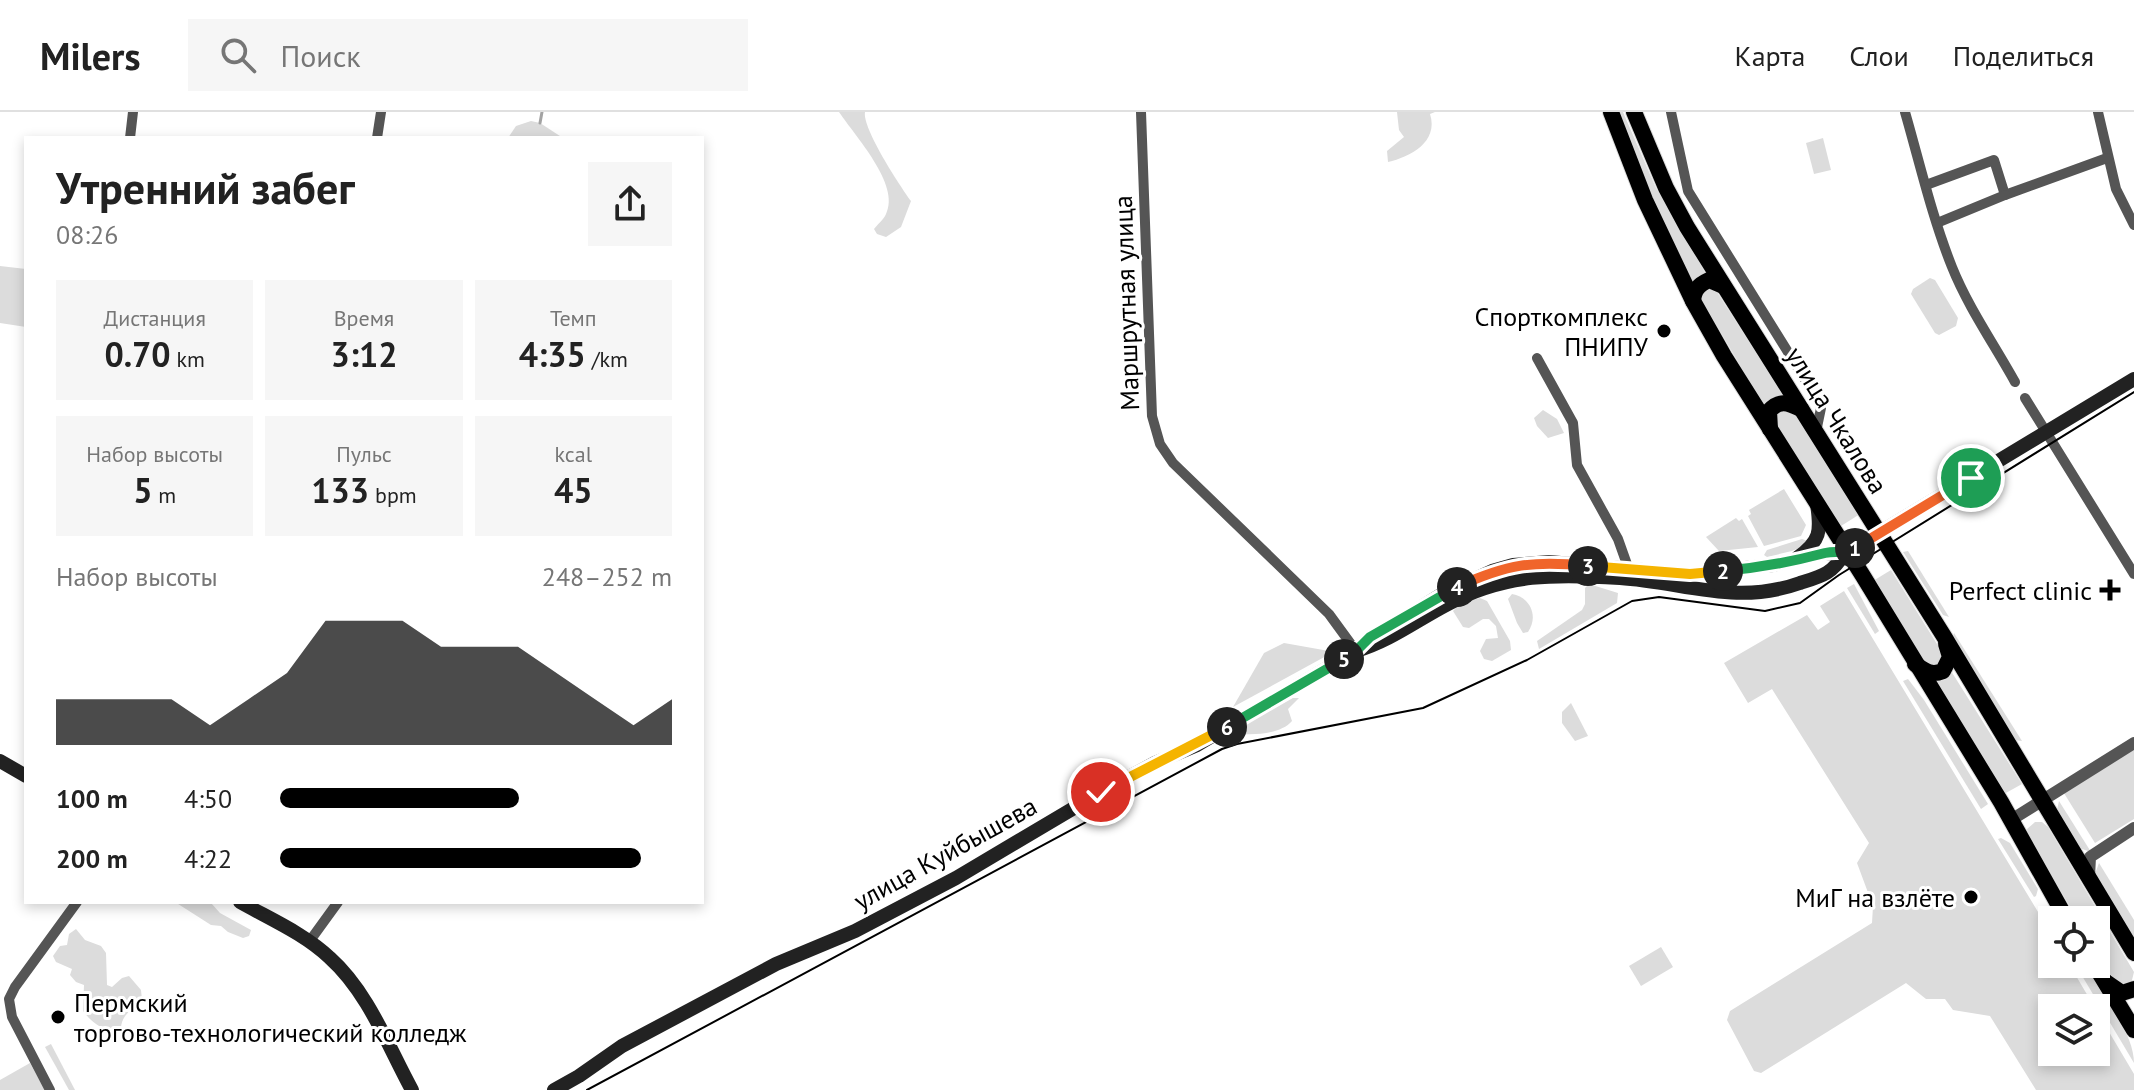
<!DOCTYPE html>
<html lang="ru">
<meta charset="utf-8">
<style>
:root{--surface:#fff;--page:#f6f6f6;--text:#222;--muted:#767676;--line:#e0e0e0;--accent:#000}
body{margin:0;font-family:"PT Sans",sans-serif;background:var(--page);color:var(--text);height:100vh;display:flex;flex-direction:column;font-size:30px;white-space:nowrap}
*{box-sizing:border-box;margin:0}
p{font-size:26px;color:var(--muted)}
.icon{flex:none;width:44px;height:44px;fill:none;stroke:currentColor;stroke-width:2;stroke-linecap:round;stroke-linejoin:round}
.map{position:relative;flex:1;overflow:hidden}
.sheet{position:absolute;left:24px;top:24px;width:680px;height:768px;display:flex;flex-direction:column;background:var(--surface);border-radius:0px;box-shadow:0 4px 12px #0003}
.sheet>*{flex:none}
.tools{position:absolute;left:2038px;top:794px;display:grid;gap:16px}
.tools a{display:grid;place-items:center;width:72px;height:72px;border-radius:0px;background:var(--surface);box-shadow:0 4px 12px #0003;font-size:40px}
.pin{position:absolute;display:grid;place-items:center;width:68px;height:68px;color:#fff;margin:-34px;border:4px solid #fff;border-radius:50%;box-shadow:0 2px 8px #0007}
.km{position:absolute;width:40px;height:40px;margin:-20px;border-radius:50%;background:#222;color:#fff;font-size:22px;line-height:40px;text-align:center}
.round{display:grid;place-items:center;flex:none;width:84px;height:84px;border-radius:0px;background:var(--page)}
.head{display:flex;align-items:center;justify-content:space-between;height:136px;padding:0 32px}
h1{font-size:44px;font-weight:700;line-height:60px}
.stats{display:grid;grid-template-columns:repeat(3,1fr);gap:12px;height:136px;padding:8px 32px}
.stats div{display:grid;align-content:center;border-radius:0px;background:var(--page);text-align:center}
.stats b{font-size:34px;font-weight:700}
.stats small{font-size:22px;font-weight:400}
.stats p{font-size:22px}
.chart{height:224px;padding:16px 32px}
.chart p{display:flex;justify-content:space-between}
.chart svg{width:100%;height:144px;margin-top:8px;fill:var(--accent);opacity:.7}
ul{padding:0 32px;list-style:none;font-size:26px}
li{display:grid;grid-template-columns:128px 96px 1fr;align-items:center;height:60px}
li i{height:20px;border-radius:10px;background:var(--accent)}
header{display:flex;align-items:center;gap:48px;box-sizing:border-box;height:112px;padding:0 40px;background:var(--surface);border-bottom:2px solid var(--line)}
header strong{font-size:38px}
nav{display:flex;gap:44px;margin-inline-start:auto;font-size:28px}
.search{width:560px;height:72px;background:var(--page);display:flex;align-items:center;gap:20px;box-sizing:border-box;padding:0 28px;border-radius:0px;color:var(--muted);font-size:30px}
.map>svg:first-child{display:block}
.green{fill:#dcdcdc}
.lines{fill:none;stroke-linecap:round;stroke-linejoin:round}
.stream{stroke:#a3a3a3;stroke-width:3}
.primary-casing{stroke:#dbdbdb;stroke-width:18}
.minor{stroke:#555;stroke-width:10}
.tertiary{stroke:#555;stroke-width:12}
.secondary{stroke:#222;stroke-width:14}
.primary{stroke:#000;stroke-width:16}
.tram{stroke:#000;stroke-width:2}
.split-1-casing{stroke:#fff;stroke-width:16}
.split-2-casing{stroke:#fff;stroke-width:16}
.split-3-casing{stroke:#fff;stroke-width:16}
.split-4-casing{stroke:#fff;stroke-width:16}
.split-5-casing{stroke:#fff;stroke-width:16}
.split-6-casing{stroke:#fff;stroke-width:16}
.split-7-casing{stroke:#fff;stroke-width:16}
.split-1{stroke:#f0652b;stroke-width:10}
.split-2{stroke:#22a559;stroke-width:10}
.split-3{stroke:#f5b400;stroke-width:10}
.split-4{stroke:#f0652b;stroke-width:10}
.split-5{stroke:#22a559;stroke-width:10}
.split-6{stroke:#22a559;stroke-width:10}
.split-7{stroke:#f5b400;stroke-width:10}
.poi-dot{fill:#000;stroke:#fff;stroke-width:3}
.labels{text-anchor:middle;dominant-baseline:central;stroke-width:6;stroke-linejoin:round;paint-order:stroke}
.street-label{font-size:26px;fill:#000;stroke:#fff}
.poi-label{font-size:26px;fill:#000;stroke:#fff;text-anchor:end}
</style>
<header>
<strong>Milers</strong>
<div class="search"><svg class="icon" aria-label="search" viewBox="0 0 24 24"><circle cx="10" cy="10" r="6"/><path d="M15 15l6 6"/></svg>Поиск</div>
<nav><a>Карта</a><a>Слои</a><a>Поделиться</a></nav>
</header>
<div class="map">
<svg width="2134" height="978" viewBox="0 0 2134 978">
<rect width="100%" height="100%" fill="#fff"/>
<g class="green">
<path d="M839,0h26c-3,16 35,74 46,89l-10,26 -15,10 -9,-3 -3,-5c3,-4 10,-10 12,-15 15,-29 -31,-78 -47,-102z"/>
<path d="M1397,0h38l-5,2c9,28 -20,43 -42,48l-1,-11 17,-14 -5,-7z"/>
<polygon points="1620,0 1623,0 1656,76 1707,164 1693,172 1650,79"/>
<polygon points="531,9 540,11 563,26 508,26 516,14"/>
<polygon points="1823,26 1831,58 1814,62 1806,31"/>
<polygon points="0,154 26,157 26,215 0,211"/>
<polygon points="1930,166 1935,168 1958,206 1956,214 1939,223 1935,221 1911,182 1913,177"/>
<polygon points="1702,176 1715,177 1783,283 1774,285 1764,294 1700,185"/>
<polygon points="1783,297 1795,301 1860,402 1841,414 1775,310 1776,302"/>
<polygon points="1543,298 1557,307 1564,321 1548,326 1537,314 1534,306"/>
<polygon points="1784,377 1806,413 1801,424 1764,434 1748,404 1751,402 1749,398"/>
<polygon points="1736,406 1739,409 1742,407 1758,435 1719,439 1706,425"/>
<polygon points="1802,427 1808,429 1804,434 1792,439 1767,445 1764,443 1767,438"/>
<polygon points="1908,439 1949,505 1943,503 1903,440"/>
<polygon points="1891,458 1942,540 1942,552 1928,555 1873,469"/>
<polygon points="1589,472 1618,481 1617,491 1539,537 1537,529 1582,498 1585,492 1585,476"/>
<polygon points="1854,472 1879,519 1875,522 1847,476"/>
<polygon points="1844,479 2052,823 2052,852 2069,852 2095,896 2052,896 2052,940 2096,940 2096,898 2134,962 2134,978 2036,978 1990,904 1953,898 1945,887 1926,887 1906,871 1761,961 1754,959 1727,908 1730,899 1872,811 1873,794 1857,751 1869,731 1772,577 1748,591 1724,551 1807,503 1818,518 1830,510 1820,494"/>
<path d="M1512,482c18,3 27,22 16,38l-5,1 -6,-10 -9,-24z"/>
<polygon points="1480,486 1487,489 1510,529 1511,538 1492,549 1484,547 1480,539 1486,527 1498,526 1496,514 1489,507 1483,507 1469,516 1463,515 1453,499 1461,491"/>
<polygon points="1954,521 2022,629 2014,628 1953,527"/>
<polygon points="1284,531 1329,539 1328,543 1233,595 1264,541"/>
<polygon points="1951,559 2022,672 2004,682 1935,569 1945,568"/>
<polygon points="1908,567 1924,588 1988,692 1981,697 1903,569"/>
<path d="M1292,586h7l-11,11 4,12c-10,12 -34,14 -49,13l-4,-6z"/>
<polygon points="1571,591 1588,624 1575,629 1562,611 1562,600"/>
<polygon points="2134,634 2134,707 2095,731 2062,678"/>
<polygon points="2059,689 2091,740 2079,736 2057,698"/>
<polygon points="2035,710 2042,710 2048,715 2134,860 2131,872 2128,874 2116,872 2096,838 2096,808 2078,808 2028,724 2027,717"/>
<polygon points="2001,726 2010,731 2038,777 2036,784 2034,785 1998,727"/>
<polygon points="2099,751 2134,808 2134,827 2095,762"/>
<polygon points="175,790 211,791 220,801 251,818 249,824 243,826 228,820 221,814 211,813"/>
<path d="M76,817l9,11 16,6 5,7 1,32 5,2 10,-9 7,-2 12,14 1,10c-9,10 -21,14 -21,29l-7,4c-11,-3 -24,-12 -31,-22l1,-26 -8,-3 -6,-7 2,-6 -16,-7 -3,-6 7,-10 7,-1 2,-11z"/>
<polygon points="1661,835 1673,855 1641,874 1629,854"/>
<path d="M2075,852h9c16,27 50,68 50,99z"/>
<polygon points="51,932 75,978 69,978 45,935"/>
<polygon points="30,951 45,978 0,978 0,968"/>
</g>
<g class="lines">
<polyline class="stream" points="540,11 542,0"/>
<g class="primary-casing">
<g id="primary">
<polyline points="1611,0 1645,88 1693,189 1724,244 1863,464 2001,690 2067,808"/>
<polyline points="1634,0 1666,76 1687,115 1945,526 2134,841"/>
<path d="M1693,189c1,-11 5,-16 16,-21l14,6"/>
<path d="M1770,317l-1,-18c11,-12 19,-8 32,-2"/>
<path d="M1915,552c10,7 16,12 28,7l7,-14 -4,-13"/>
<polyline points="2094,852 2134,918"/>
<polyline points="2106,870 2122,881 2134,877"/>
</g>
</g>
<g class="minor">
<polyline points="1141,0 1152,304 1160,332 1173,351 1329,502 1356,539"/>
<polyline points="1671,0 1688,79 1819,290 1821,296 1816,320"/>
<path d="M1905,0c15,52 27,105 47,155 16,40 42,77 63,115"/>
<polyline points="2098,0 2116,77 2134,113"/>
<polyline points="130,26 133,0"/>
<polyline points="377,26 381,0"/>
<polyline points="1926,73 1994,48 2005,83 2107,46"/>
<polyline points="1937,111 2005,83"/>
<polyline points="1537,246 1573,311 1577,353 1618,427 1629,458"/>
<polyline points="2025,286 2134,462"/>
<polyline points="309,830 338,790"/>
<polyline points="50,978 12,905 9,887 15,875 77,790"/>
</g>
<g class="tertiary">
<polyline points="2011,708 2134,631"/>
<polyline points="2089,765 2090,745 2134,716"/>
</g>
<g class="secondary">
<path d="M1797,446c24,-17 24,-27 20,-54"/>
<polyline points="1367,529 1444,481 1492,459 1513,453 1549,450 1690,462 1773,453 1827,441 1844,442"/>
<polyline points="0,649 26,664"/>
<path d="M240,790c30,17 65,32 90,56 38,34 58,88 82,132"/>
<path d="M554,978l25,-14 43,-30 154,-82 79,-33 101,-53 145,-86 54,-29 42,-18 159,-94c34,-10 61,-31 92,-47 57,-31 109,-30 172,-26 63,4 116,28 180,5 22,-7 32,-9 44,-29l290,-175"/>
</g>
<use href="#primary" class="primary"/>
<polyline class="tram" points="587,978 1222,637 1237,632 1423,596 1527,548 1632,489 1659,485 1765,499 1800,491 1839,463 2134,280"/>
</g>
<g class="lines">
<g class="split-1-casing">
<polyline id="split-1" points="1855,436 1971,366"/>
</g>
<g class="split-2-casing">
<path id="split-2" d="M1723,459c35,-3 68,-9 102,-18 13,-3 17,2 30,-5"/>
</g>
<g class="split-3-casing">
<polyline id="split-3" points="1588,454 1690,462 1723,459"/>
</g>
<g class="split-4-casing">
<path id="split-4" d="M1457,475c50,-23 77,-27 131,-21"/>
</g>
<g class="split-5-casing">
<polyline id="split-5" points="1344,547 1356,539 1370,525 1457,475"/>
</g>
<g class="split-6-casing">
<polyline id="split-6" points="1227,615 1344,547"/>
</g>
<g class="split-7-casing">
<polyline id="split-7" points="1101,680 1227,615"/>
</g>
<use href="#split-1" class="split-1"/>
<use href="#split-2" class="split-2"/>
<use href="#split-3" class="split-3"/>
<use href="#split-4" class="split-4"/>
<use href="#split-5" class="split-5"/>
<use href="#split-6" class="split-6"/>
<use href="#split-7" class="split-7"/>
</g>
<g class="poi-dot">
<circle cx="1664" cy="219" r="8"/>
<path d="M2106 466h8v8h8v8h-8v8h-8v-8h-8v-8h8z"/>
<circle cx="1971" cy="785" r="8"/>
<circle cx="58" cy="905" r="8"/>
</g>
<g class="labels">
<g class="street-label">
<text transform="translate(1126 191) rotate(-92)">Маршрутная улица</text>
<text transform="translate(1837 308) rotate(58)">улица Чкалова</text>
<text transform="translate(945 741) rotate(-29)">улица Куйбышева</text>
</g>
<g class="poi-label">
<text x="1648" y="204">Спорткомплекс<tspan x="1648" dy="30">ПНИПУ</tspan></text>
<text x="2092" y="478">Perfect clinic</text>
<text x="1955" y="785">МиГ на взлёте</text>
<text x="74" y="890" text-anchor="start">Пермский<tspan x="74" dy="30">торгово-технологический колледж</tspan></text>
</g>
</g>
</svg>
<div class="tools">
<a><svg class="icon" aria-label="locate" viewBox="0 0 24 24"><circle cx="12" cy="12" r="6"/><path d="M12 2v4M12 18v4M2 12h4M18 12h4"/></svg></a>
<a><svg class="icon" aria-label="layers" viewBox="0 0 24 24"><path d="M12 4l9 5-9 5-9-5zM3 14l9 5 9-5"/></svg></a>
</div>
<div class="pin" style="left:1971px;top:366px;background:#1e9e55"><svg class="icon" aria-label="arrive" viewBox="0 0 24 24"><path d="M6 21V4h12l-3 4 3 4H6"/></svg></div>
<div class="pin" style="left:1101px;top:680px;background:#d93025"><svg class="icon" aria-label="check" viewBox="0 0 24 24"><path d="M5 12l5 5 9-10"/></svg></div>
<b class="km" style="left:1855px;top:436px">1</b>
<b class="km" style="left:1723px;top:459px">2</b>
<b class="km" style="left:1588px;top:454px">3</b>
<b class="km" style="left:1457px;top:475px">4</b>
<b class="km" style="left:1344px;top:547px">5</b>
<b class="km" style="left:1227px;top:615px">6</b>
<section class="sheet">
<div class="head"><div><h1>Утренний забег</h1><p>08:26</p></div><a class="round"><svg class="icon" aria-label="share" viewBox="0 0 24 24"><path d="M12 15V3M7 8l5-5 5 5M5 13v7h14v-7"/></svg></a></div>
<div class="stats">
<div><p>Дистанция</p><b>0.70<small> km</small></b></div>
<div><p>Время</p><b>3:12</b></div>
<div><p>Темп</p><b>4:35<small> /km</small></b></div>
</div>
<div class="stats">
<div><p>Набор высоты</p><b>5<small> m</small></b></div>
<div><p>Пульс</p><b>133<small> bpm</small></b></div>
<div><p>kcal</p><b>45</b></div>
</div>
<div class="chart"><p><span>Набор высоты</span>248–252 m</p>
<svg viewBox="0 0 160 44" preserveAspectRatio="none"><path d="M0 44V30L10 30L20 30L30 30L40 38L50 30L60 22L70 6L80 6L90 6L100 14L110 14L120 14L130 22L140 30L150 38L160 30V44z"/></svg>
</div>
<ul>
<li><b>100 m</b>4:50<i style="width:61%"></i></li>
<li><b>200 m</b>4:22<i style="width:92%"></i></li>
</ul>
</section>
</div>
